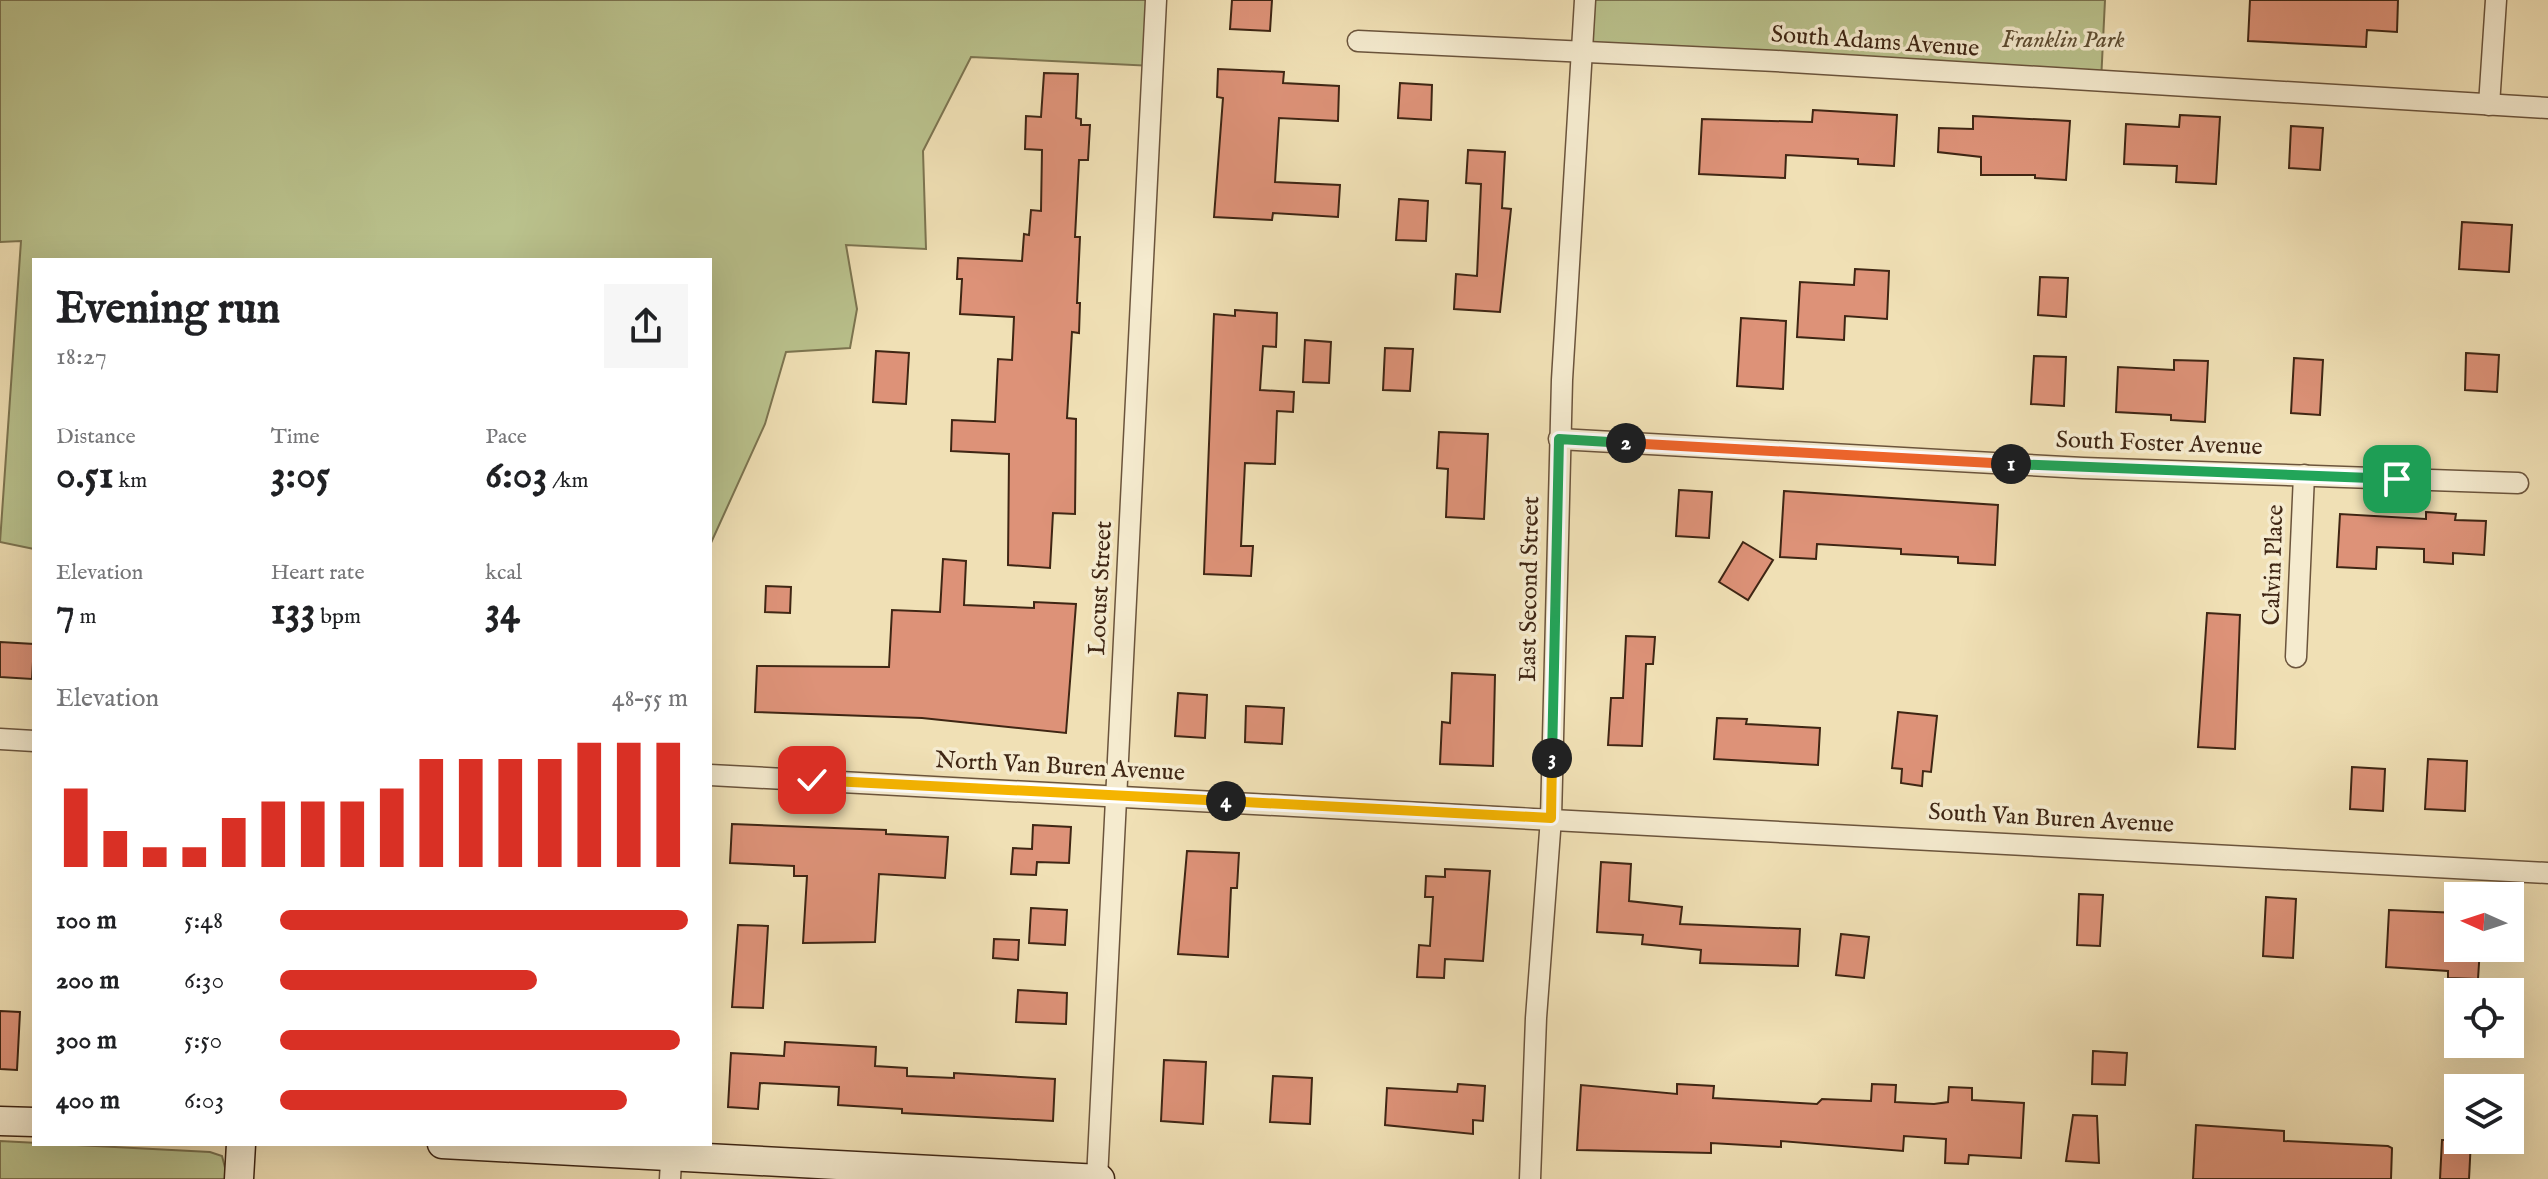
<!DOCTYPE html>
<meta charset="utf-8">
<style>
:root{--surface:#fff;--page:#f6f6f6;--text:#202124;--muted:#757577;--accent:#d93025}
body{margin:0;font-family:"IM FELL English",serif;background:var(--page);color:var(--text);height:100vh;display:flex;flex-direction:column;font-size:30px;white-space:nowrap}
*{box-sizing:border-box;margin:0}
p{font-size:26px;color:var(--muted)}
.icon{flex:none;width:44px;height:44px;fill:none;stroke:currentColor;stroke-width:2;stroke-linecap:round;stroke-linejoin:round}
.map{position:relative;flex:1;overflow:hidden}
.side{position:absolute;left:32px;top:258px;width:680px;height:888px;display:flex;flex-direction:column;background:var(--surface);border-radius:0px;box-shadow:0 8px 32px #0002}
.side>*{flex:none}
.needle{width:52px;rotate:273deg}
.fabs{position:absolute;left:2444px;top:882px;display:grid;gap:16px}
.fabs a{display:grid;place-items:center;width:80px;height:80px;border-radius:0px;background:var(--surface);box-shadow:0 8px 32px #0002;font-size:40px}
.pin{position:absolute;display:grid;place-items:center;width:68px;height:68px;color:#fff;margin:-34px;border-radius:16px;box-shadow:0 4px 12px #0006}
.km{position:absolute;width:40px;height:40px;margin:-20px;border-radius:50%;background:#222;color:#fff;font-size:22px;line-height:40px;text-align:center}
.round{display:grid;place-items:center;flex:none;width:84px;height:84px;border-radius:0px;background:var(--page)}
.summary{display:flex;align-items:center;justify-content:space-between;height:136px;padding:0 24px}
h1{font-size:44px;font-weight:700;line-height:60px}
.stats{display:grid;grid-template-columns:repeat(3,1fr);gap:12px;height:136px;padding:8px 24px}
.stats div{display:grid;align-content:center}
.stats b{font-size:40px;font-weight:700}
.stats small{font-size:22px;font-weight:400}
.stats p{font-size:22px}
.chart{height:224px;padding:16px 24px}
.chart p{display:flex;justify-content:space-between}
.chart svg{width:100%;height:144px;margin-top:8px;stroke:var(--accent);stroke-width:6}
ul{padding:0 24px;list-style:none;font-size:26px}
li{display:grid;grid-template-columns:128px 96px 1fr;align-items:center;height:60px}
li i{height:20px;border-radius:10px;background:var(--accent)}
.map>svg:first-child{display:block}
.green{fill:#bac28d;stroke:#7c7450;stroke-width:2}
.building{fill:#dd9278;stroke:#3f2614;stroke-width:2}
.lines{fill:none;stroke-linecap:round;stroke-linejoin:round}
.street-casing{stroke:#6b543c;stroke-width:23}
.secondary-casing{stroke:#3f2614;stroke-width:31}
.street{stroke:#f5ebcf;stroke-width:20}
.secondary{stroke:#f5ebcf;stroke-width:28}
.split-1-casing{stroke:#fff;stroke-width:16}
.split-2-casing{stroke:#fff;stroke-width:16}
.split-3-casing{stroke:#fff;stroke-width:16}
.split-4-casing{stroke:#fff;stroke-width:16}
.split-5-casing{stroke:#fff;stroke-width:16}
.split-1{stroke:#22a559;stroke-width:10}
.split-2{stroke:#f0652b;stroke-width:10}
.split-3{stroke:#22a559;stroke-width:10}
.split-4{stroke:#f5b400;stroke-width:10}
.split-5{stroke:#f5b400;stroke-width:10}
.labels{text-anchor:middle;dominant-baseline:central;stroke-width:7;stroke-linejoin:round;paint-order:stroke}
.park-label{font-size:24px;font-style:italic;fill:#5e4d32;stroke:#f5ebcf}
.street-label{font-size:24px;fill:#3f2614;stroke:#f5ebcf}
</style>
<div class="map">
<svg width="2548" height="1179" viewBox="0 0 2548 1179">
<rect width="100%" height="100%" fill="#f0e0b5"/>
<filter id="stains"><feTurbulence type="fractalNoise" baseFrequency=".0025" numOctaves="4"/><feColorMatrix values="0 0 0 0 .2 0 0 0 0 .09 0 0 0 0 .02 0 0 0 .5 -.17"/></filter>
<radialGradient id="worn" r=".72"><stop offset=".6" stop-color="#630" stop-opacity="0"/><stop offset="1" stop-color="#630" stop-opacity=".3"/></radialGradient>
<g class="green">
<polygon points="0,0 1156,0 1153,66 971,57 923,151 926,249 846,245 857,309 850,348 786,352 765,424 710,545 710,260 34,260 34,549 0,542 21,241 0,242"/>
<polygon points="1585,0 2105,0 2101,82 1582,52"/>
<polygon points="0,1141 210,1152 222,1156 228,1179 0,1179"/>
</g>
<g class="building">
<polygon points="1232,0 1272,0 1270,31 1230,29"/>
<polygon points="2250,0 2398,0 2397,32 2367,30 2366,47 2248,41"/>
<polygon points="1218,69 1284,72 1283,83 1339,86 1338,121 1279,118 1275,182 1340,185 1338,217 1273,213 1272,220 1214,217 1223,98 1217,97"/>
<polygon points="1044,73 1078,74 1076,118 1081,119 1081,125 1090,125 1088,160 1079,160 1075,237 1080,237 1077,303 1080,303 1079,333 1072,332 1067,418 1076,419 1075,514 1053,513 1050,568 1008,565 1009,454 951,451 952,420 995,422 998,359 1012,360 1014,317 960,314 962,279 957,279 958,258 1022,261 1024,234 1029,235 1031,210 1041,211 1042,150 1025,149 1026,116 1041,117"/>
<polygon points="1400,83 1432,85 1431,120 1398,118"/>
<polygon points="1813,110 1897,115 1894,166 1858,164 1858,159 1786,155 1785,178 1699,174 1702,119 1812,122"/>
<polygon points="2180,115 2220,117 2216,184 2176,182 2177,166 2124,164 2126,124 2179,127"/>
<polygon points="1973,116 2070,121 2066,180 2035,178 2035,175 1981,175 1981,157 1938,152 1939,128 1973,129"/>
<polygon points="2291,126 2323,128 2320,170 2289,168"/>
<polygon points="1468,150 1505,152 1502,208 1511,209 1500,312 1454,309 1456,274 1477,276 1481,184 1466,183"/>
<polygon points="1399,199 1428,201 1426,241 1396,240"/>
<polygon points="2462,222 2512,225 2509,272 2459,269"/>
<polygon points="1855,269 1889,271 1887,319 1845,316 1844,340 1797,337 1800,282 1854,285"/>
<polygon points="2040,277 2068,278 2066,317 2038,315"/>
<polygon points="1235,310 1277,313 1276,347 1263,346 1260,390 1294,392 1293,412 1277,411 1275,464 1245,463 1241,546 1253,546 1251,576 1204,574 1214,314 1235,316"/>
<polygon points="1741,318 1786,321 1783,389 1737,386"/>
<polygon points="1305,340 1331,342 1329,383 1303,382"/>
<polygon points="1385,348 1413,349 1410,391 1383,390"/>
<polygon points="876,351 909,353 906,404 873,402"/>
<polygon points="2466,353 2499,355 2497,392 2465,390"/>
<polygon points="2034,356 2066,357 2064,406 2031,404"/>
<polygon points="2294,358 2323,360 2320,415 2291,413"/>
<polygon points="2174,360 2208,361 2205,422 2171,420 2171,415 2116,412 2118,367 2174,370"/>
<polygon points="1439,432 1488,434 1484,519 1446,517 1448,469 1437,468"/>
<polygon points="1679,490 1712,492 1709,538 1676,536"/>
<polygon points="1784,491 1998,505 1995,565 1958,563 1958,557 1901,554 1901,549 1817,544 1816,559 1780,557"/>
<polygon points="2426,512 2456,514 2455,520 2486,521 2484,555 2453,553 2453,564 2424,562 2424,549 2377,547 2376,569 2337,567 2340,514 2426,519"/>
<polygon points="1743,542 1773,560 1748,600 1719,582"/>
<polygon points="943,559 966,561 964,605 1034,608 1034,602 1076,604 1066,733 922,718 755,712 757,666 889,667 892,610 940,612"/>
<polygon points="766,586 791,587 790,613 765,612"/>
<polygon points="2207,613 2240,615 2235,749 2198,747"/>
<polygon points="1626,636 1655,637 1653,664 1646,664 1642,746 1608,745 1611,698 1623,698"/>
<polygon points="0,642 34,644 32,679 0,677"/>
<polygon points="1452,673 1495,675 1493,766 1440,764 1442,722 1450,723"/>
<polygon points="1178,693 1207,695 1205,738 1175,736"/>
<polygon points="1246,706 1284,708 1282,744 1245,742"/>
<polygon points="1898,712 1937,716 1931,772 1923,771 1922,786 1901,783 1902,769 1892,768"/>
<polygon points="1717,718 1747,719 1746,724 1820,728 1818,765 1714,759"/>
<polygon points="2428,759 2467,761 2465,811 2425,809"/>
<polygon points="2352,767 2385,769 2383,811 2350,809"/>
<polygon points="732,824 886,830 886,834 948,837 945,878 879,874 875,942 803,943 807,876 794,876 794,866 730,863"/>
<polygon points="1033,825 1071,827 1069,863 1037,862 1036,875 1011,874 1013,848 1032,849"/>
<polygon points="1187,851 1239,853 1237,888 1231,888 1228,957 1178,954"/>
<polygon points="1601,862 1631,864 1629,901 1682,907 1680,924 1800,929 1798,966 1700,963 1701,950 1642,944 1643,935 1597,932"/>
<polygon points="1445,869 1490,871 1483,961 1445,959 1444,978 1417,977 1419,945 1430,946 1433,897 1425,897 1426,876 1445,877"/>
<polygon points="2079,894 2103,895 2100,946 2077,945"/>
<polygon points="2266,897 2296,899 2293,958 2263,956"/>
<polygon points="1031,908 1067,910 1065,945 1029,943"/>
<polygon points="2389,910 2458,913 2458,948 2480,948 2478,979 2448,978 2448,971 2386,967"/>
<polygon points="738,925 768,926 763,1008 732,1007"/>
<polygon points="1841,934 1869,937 1864,978 1836,975"/>
<polygon points="994,939 1019,940 1018,960 993,958"/>
<polygon points="1018,990 1067,993 1066,1024 1016,1022"/>
<polygon points="0,1011 20,1012 17,1070 0,1069"/>
<polygon points="785,1042 876,1047 875,1066 907,1068 907,1076 954,1078 954,1073 1055,1079 1053,1121 902,1113 902,1109 838,1105 839,1087 760,1083 758,1109 728,1107 731,1053 784,1056"/>
<polygon points="2093,1051 2127,1053 2125,1085 2092,1084"/>
<polygon points="1164,1060 1206,1062 1203,1124 1161,1121"/>
<polygon points="1273,1076 1312,1078 1310,1124 1270,1122"/>
<polygon points="1458,1084 1485,1086 1483,1121 1473,1120 1473,1134 1385,1125 1387,1088 1457,1092"/>
<polygon points="1677,1084 1714,1086 1713,1098 1817,1104 1822,1099 1871,1101 1872,1084 1896,1085 1895,1102 1934,1104 1948,1102 1949,1087 1972,1088 1972,1100 2024,1103 2021,1158 1969,1155 1968,1164 1945,1163 1946,1139 1904,1136 1903,1151 1781,1141 1781,1147 1711,1143 1711,1153 1577,1150 1581,1085 1677,1094"/>
<polygon points="2073,1115 2097,1116 2099,1163 2066,1161"/>
<polygon points="2196,1125 2284,1131 2284,1141 2388,1146 2392,1148 2391,1179 2193,1179"/>
<polygon points="2442,1140 2471,1140 2469,1179 2440,1179"/>
</g>
<g class="lines">
<g class="street-casing">
<g id="street">
<polyline points="1358,41 1776,61 2548,108"/>
<polyline points="2489,105 2496,0"/>
<polyline points="1559,439 2083,468 2518,483"/>
<polyline points="2296,657 2304,475"/>
<polyline points="0,739 34,741"/>
<polyline points="710,775 2548,873"/>
<polyline points="670,1179 672,1144"/>
<polyline points="1097,1179 1156,0"/>
<polyline points="1530,1179 1536,1018 1551,818 1562,380 1585,0"/>
</g>
</g>
<g class="secondary-casing">
<g id="secondary">
<polyline points="0,1121 34,1122"/>
<polyline points="442,1144 1100,1179"/>
<polyline points="239,1179 241,1144"/>
</g>
</g>
<use href="#street" class="street"/>
<use href="#secondary" class="secondary"/>
</g>
<g class="lines">
<g class="split-1-casing">
<polyline id="split-1" points="2011,464 2397,479"/>
</g>
<g class="split-2-casing">
<polyline id="split-2" points="1626,443 2011,464"/>
</g>
<g class="split-3-casing">
<polyline id="split-3" points="1552,758 1559,439 1626,443"/>
</g>
<g class="split-4-casing">
<polyline id="split-4" points="1226,801 1551,818 1552,758"/>
</g>
<g class="split-5-casing">
<polyline id="split-5" points="812,780 1226,801"/>
</g>
<use href="#split-1" class="split-1"/>
<use href="#split-2" class="split-2"/>
<use href="#split-3" class="split-3"/>
<use href="#split-4" class="split-4"/>
<use href="#split-5" class="split-5"/>
</g>
<g class="labels">
<g class="park-label">
<text x="2063" y="40">Franklin Park</text>
</g>
<g class="street-label">
<text transform="translate(1875 42) rotate(4)">South Adams Avenue</text>
<text transform="translate(2159 444) rotate(2)">South Foster Avenue</text>
<text transform="translate(2274 565) rotate(-88)">Calvin Place</text>
<text transform="translate(1101 588) rotate(-87)">Locust Street</text>
<text transform="translate(1530 589) rotate(-89)">East Second Street</text>
<text transform="translate(1060 767) rotate(3)">North Van Buren Avenue</text>
<text transform="translate(2051 819) rotate(3)">South Van Buren Avenue</text>
</g>
</g>
<rect width="100%" height="100%" filter="url(#stains)"/>
<rect width="100%" height="100%" fill="url(#worn)"/>
</svg>
<div class="fabs">
<a><svg class="needle" viewBox="-14 -14 28 28"><path d="M0-13l5 13h-10z" fill="#e53935"/><path d="M0 13l5-13h-10z" fill="#757577"/></svg></a>
<a><svg class="icon" aria-label="locate" viewBox="0 0 24 24"><circle cx="12" cy="12" r="6"/><path d="M12 2v4M12 18v4M2 12h4M18 12h4"/></svg></a>
<a><svg class="icon" aria-label="layers" viewBox="0 0 24 24"><path d="M12 4l9 5-9 5-9-5zM3 14l9 5 9-5"/></svg></a>
</div>
<div class="pin" style="left:2397px;top:479px;background:#1e9e55"><svg class="icon" aria-label="arrive" viewBox="0 0 24 24"><path d="M6 21V4h12l-3 4 3 4H6"/></svg></div>
<div class="pin" style="left:812px;top:780px;background:#d93025"><svg class="icon" aria-label="check" viewBox="0 0 24 24"><path d="M5 12l5 5 9-10"/></svg></div>
<b class="km" style="left:2011px;top:464px">1</b>
<b class="km" style="left:1626px;top:443px">2</b>
<b class="km" style="left:1552px;top:758px">3</b>
<b class="km" style="left:1226px;top:801px">4</b>
<section class="side">
<div class="summary"><div><h1>Evening run</h1><p>18:27</p></div><a class="round"><svg class="icon" aria-label="share" viewBox="0 0 24 24"><path d="M12 15V3M7 8l5-5 5 5M5 13v7h14v-7"/></svg></a></div>
<div class="stats">
<div><p>Distance</p><b>0.51<small> km</small></b></div>
<div><p>Time</p><b>3:05</b></div>
<div><p>Pace</p><b>6:03<small> /km</small></b></div>
</div>
<div class="stats">
<div><p>Elevation</p><b>7<small> m</small></b></div>
<div><p>Heart rate</p><b>133<small> bpm</small></b></div>
<div><p>kcal</p><b>34</b></div>
</div>
<div class="chart"><p><span>Elevation</span>48–55 m</p>
<svg viewBox="0 0 160 44" preserveAspectRatio="none"><path d="M5 44V20M15 44V33M25 44V38M35 44V38M45 44V29M55 44V24M65 44V24M75 44V24M85 44V20M95 44V11M105 44V11M115 44V11M125 44V11M135 44V6M145 44V6M155 44V6"/></svg>
</div>
<ul>
<li><b>100 m</b>5:48<i style="width:100%"></i></li>
<li><b>200 m</b>6:30<i style="width:63%"></i></li>
<li><b>300 m</b>5:50<i style="width:98%"></i></li>
<li><b>400 m</b>6:03<i style="width:85%"></i></li>
</ul>
</section>
</div>
